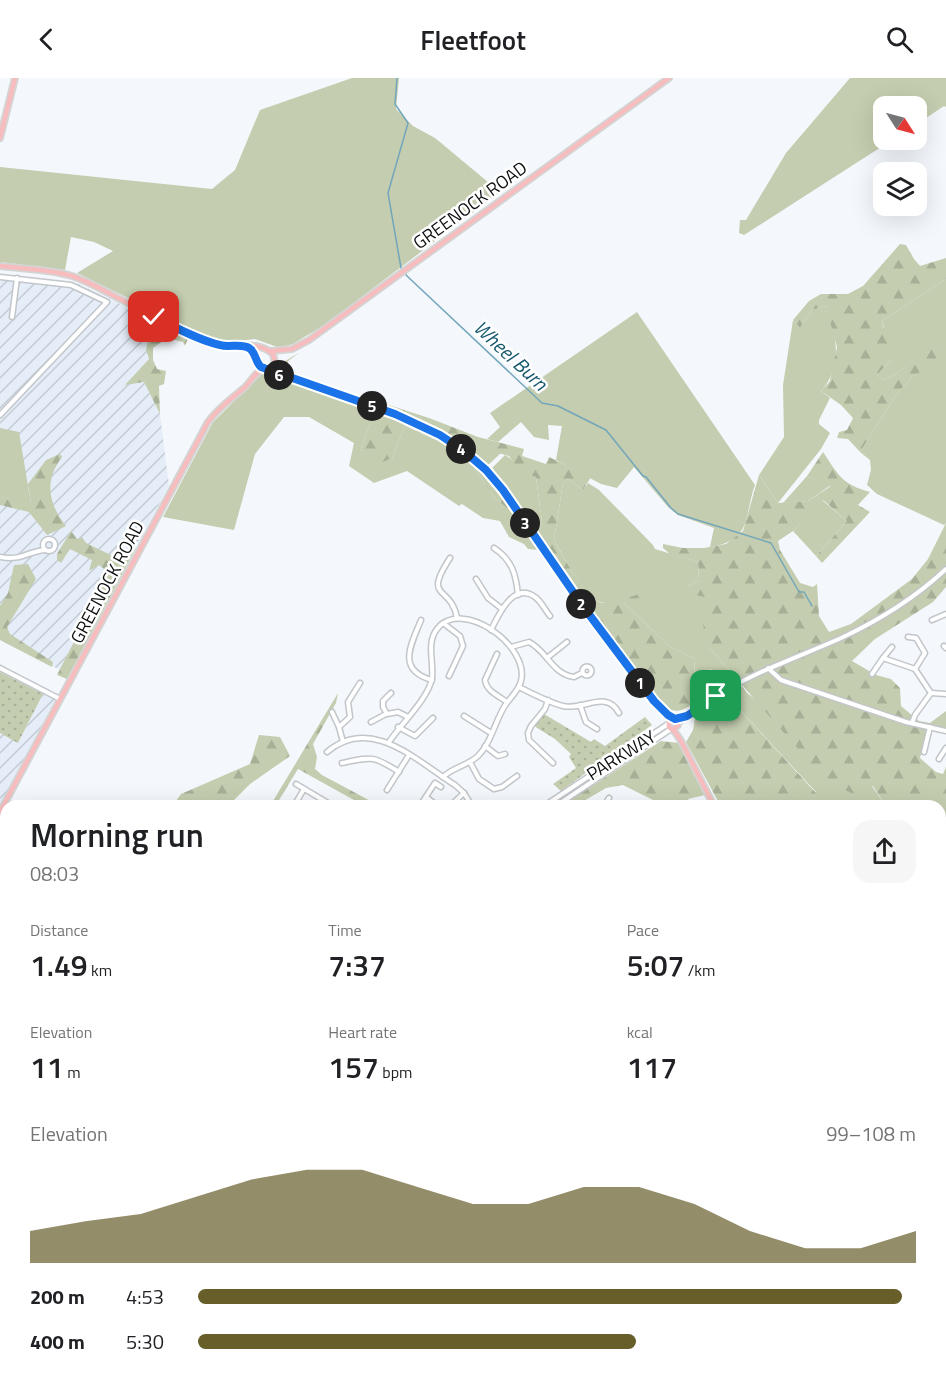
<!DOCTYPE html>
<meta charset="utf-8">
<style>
:root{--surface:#fff;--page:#f6f6f6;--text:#202124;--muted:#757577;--accent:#675e2a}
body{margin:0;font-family:"Titillium Web",sans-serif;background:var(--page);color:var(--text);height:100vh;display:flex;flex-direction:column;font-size:22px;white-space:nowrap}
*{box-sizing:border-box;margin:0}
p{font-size:20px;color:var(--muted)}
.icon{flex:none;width:33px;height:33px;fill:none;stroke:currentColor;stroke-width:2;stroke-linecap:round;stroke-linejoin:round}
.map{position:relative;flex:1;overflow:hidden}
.sheet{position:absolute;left:0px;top:722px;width:946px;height:578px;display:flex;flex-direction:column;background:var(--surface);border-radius:18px 18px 0 0;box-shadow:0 6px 24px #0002}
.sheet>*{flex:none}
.needle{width:39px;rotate:126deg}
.tools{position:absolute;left:873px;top:18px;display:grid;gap:12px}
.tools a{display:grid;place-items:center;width:54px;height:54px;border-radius:12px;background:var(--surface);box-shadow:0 6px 24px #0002;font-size:30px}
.pin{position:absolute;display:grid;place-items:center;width:51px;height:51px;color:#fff;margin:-26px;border-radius:12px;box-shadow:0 3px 9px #0006}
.km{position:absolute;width:30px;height:30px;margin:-15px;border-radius:50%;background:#222;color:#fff;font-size:16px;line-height:30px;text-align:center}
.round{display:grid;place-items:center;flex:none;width:63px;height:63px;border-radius:18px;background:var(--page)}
.summary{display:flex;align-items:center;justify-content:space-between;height:102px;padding:0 30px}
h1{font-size:33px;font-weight:600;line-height:45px}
.stats{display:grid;grid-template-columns:repeat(3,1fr);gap:9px;height:102px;padding:6px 30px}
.stats div{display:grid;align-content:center}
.stats b{font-size:30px;font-weight:600}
.stats small{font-size:16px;font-weight:400}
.stats p{font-size:16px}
.chart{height:168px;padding:12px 30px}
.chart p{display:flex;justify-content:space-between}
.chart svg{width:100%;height:108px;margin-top:6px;fill:var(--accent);opacity:.7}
ul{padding:0 30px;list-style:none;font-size:20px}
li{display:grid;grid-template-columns:96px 72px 1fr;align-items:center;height:45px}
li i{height:15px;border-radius:8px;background:var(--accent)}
header{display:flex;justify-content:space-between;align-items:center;height:78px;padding:0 30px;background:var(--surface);font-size:27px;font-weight:600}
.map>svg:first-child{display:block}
.built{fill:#e5eef8}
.industrial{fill:url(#industrial-furrows)}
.grass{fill:#c4cdaf}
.forest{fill:url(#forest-firs)}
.park{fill:url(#park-dots)}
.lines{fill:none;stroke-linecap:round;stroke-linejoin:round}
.stream{stroke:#73a6ba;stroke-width:1.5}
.minor-casing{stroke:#c2c6ca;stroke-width:7}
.major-casing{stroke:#d3d4d4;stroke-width:8}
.minor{stroke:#fff;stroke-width:4}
.major{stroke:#f7bdbe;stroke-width:4.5}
.route-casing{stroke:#fff;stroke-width:12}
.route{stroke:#1a73e8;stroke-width:8}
.labels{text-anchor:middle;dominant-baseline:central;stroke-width:5;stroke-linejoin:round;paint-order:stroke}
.street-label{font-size:18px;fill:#0d0f10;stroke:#fff}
.water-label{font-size:20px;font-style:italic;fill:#15576d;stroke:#fff}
</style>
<header><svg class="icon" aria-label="back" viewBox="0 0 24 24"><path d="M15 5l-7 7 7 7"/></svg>Fleetfoot<svg class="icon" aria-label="search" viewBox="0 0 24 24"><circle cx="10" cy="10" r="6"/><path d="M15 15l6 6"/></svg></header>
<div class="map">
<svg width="946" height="1298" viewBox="0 0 946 1298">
<defs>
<pattern id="industrial-furrows" width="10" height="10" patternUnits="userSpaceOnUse" patternTransform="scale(1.5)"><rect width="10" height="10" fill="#e5eef8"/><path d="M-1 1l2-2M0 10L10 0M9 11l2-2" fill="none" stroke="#c3cbd4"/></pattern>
<pattern id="forest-firs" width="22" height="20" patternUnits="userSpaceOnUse" patternTransform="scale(1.5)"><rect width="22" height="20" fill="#c4cdaf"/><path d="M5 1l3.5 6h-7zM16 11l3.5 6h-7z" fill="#a7af96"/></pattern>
<pattern id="park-dots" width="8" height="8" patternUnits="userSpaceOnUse" patternTransform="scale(1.5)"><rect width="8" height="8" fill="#c4cdaf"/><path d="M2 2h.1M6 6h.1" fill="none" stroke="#a7af96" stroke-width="1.8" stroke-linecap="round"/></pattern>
</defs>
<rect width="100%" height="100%" fill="#f4f8fc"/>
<polygon class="built" points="940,1030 946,1032 946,1198 940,1197"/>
<g class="industrial">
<polygon points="0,197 79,206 153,242 146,272 149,281 127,306 144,304 160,336 169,407 136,470 117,480 60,592 0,562"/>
<polygon points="43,616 55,622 0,727 0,655 19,664"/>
</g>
<g class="grass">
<polygon points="352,0 399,0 396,31 413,48 435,60 500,114 326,246 293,266 280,270 255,261 230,264 214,262 77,195 113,173 94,164 71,159 65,192 0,184 0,89 212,111 235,92 260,32"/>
<polygon points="850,0 946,0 946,29 944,28 917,46 916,28 884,28 884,62 892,62 744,157 739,155 740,142 746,142 786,75"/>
<polygon points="946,201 946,445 944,447 877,416 867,407 871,392 870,382 860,374 896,317 911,300 933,285 939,273 935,268 894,297 883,302 877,297 892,281 882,243"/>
<path d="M826,228c11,28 17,61 -5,85l9,7 -11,22v4l11,9 -9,16 -43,54 -19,-28 25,-38 -1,-52 10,-65 7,8 12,-18z"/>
<path d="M637,234l118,173c-12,33 -2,55 -45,62l4,-19 -36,-13 -10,-8 -34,-40 -17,21 -16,-4 -45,-24 6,-34 -14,-1 1,15 -15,-3 -13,-15 -23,20 -11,-3 13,-12 -10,-14z"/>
<polygon points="263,295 375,333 360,373 392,380 405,348 443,365 471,385 493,418 520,442 540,472 528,471 524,466 509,459 500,443 483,440 462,426 459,428 407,393 374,405 349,388 354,365 309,339 284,339 255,376 234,452 163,439 213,344"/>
<polygon points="0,350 19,354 31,426 0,419"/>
<polygon points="466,366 501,375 486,389 458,367"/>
<path d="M505,377c16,9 8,16 31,22l6,45 -5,14 -45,-68z"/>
<polygon points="807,398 831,407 808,423 783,425"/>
<path d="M568,401l15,11 5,-7 11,7 54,55 2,4 43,13 1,18 -11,6 22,12 -7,19 6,30 27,31 -16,8 -9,-17 -17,8 1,-18 -26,-13 -45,-43c-10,0 -21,2 -29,-4 -17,-12 -30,-41 -41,-59l9,-57z"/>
<polygon points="822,422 847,443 816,478 793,453"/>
<polygon points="742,608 747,615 872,708 885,727 809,727 816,714 728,619"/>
<polygon points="941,1213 946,1213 946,1280 941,1282"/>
<polygon points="825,1293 909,1293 896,1298 833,1298"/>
</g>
<g class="forest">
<polygon points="900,166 906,167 914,181 920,188 946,180 946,201 882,243 883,249 896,260 892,281 877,297 883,302 894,297 935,267 939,273 934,285 911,300 896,317 860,374 848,361 837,360 839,354 847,352 853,340 841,327 821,313 830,303 837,269 826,228 812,232 800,250 793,242 809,223 821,216 848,216 863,208"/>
<polygon points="153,242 189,258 185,268 183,264 167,260 153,270 153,282 157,291 166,293 164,306 159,308 160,336 144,304 125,307 149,281 146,272"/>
<path d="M300,274l-12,9 -2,7 1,4 142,46 49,19 46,12 -2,7 24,8 3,-7 42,20 -8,13 -15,-11 -5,4 -9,57c9,15 31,60 49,63 9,1 41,-11 51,-14l2,3 -32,11 45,43 26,13 -1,18 9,19c-16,11 -22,21 -40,10l-72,-94 -54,-76 5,-14 -6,-45 -15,-4 -12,-17 -43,-12 -8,1 -29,-18 -44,-20 -101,-34 -2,-10z"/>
<path d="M375,333c69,25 104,46 145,109l-27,-24 -22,-33 -28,-20 -38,-17 -13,32 -9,4 -23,-11z"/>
<path d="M823,374c16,24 19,32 47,40l-12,13 12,7 -48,51 -6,-7 31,-35 -24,-21 -30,31 -15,10 2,9 20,33 13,4 4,-3 2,32 10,16 22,-8 61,-45 16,-20 18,-36v64l-13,15 -58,37 -23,22 24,14 15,4 9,9 1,18 18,15 11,2 16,-12v19l-11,-3 -9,6 -6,25 16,14 7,2 3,-7v102l-5,2 -1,-65 -55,-1 -12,-19 -19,8 -27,-12 -118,-135 -5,-8 -1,-22 6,-19 -27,-6 6,-6 11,-6 -1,-18 -28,-8 -7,-6v-4l20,4h21l22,-4 17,-13 16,-56 19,28 30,-2 23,-15 -24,-10z"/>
<path d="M60,376l2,3c-18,24 -14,46 4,69l-19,9 -18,-23 -29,-7v-8l31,6 -3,-19 18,-24z"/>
<polygon points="71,453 77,461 82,459 86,465 117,480 136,470 67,601 57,597 109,495 99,487 89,493 92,482 70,471 61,485 57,482 57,476"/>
<polygon points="28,486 36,501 7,549 10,556 53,584 52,589 0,562 0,528 8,515 14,487"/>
<polygon points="338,615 336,625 313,666 317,679 315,691 322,697 378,727 363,727 298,691 276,727 270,728"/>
<polygon points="728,619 816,715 809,727 720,727 686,664 693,652 695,641"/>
<polygon points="259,657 280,659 290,678 250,706 230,726 221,728 173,727 181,716 250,686"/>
<polygon points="661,663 679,665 705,717 688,721 691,727 663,727 623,707 606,710 577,727 563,727"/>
</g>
<g class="park">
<polygon points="0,594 43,616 18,665 0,655"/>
<polygon points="544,636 591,664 594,661 605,668 645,639 652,647 561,713 553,706 576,690 569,679 571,676 555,661 534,648"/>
<polygon points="585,1293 818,1293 820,1298 590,1298"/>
</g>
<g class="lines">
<polyline class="stream" points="397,0 395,26 408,45 388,115 401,190 407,198 542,325 558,328 606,352 643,398 646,399 671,430 678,436 771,465 799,514 804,514 812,528"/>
<g class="minor-casing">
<g id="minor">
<polyline points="0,199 71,207 107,224 0,337"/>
<polyline points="12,239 17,200"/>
<circle cx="49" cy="467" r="6"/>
<path d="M494,470c18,12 22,26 24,47"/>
<path d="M0,479c21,4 26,-5 45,-7"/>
<path d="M450,480c-28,43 1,26 7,60"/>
<polyline points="476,501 488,520 502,531"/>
<path d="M421,542c-10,25 -25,50 11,60"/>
<polyline points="932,542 946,536"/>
<polyline points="443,545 460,558 463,568 449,598"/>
<path d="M491,552c7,-14 22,-49 44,-33 6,4 10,13 15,19"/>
<polyline points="908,559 916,560 925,575 915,591"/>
<polyline points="944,568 946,570"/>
<path d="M511,569l18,-5c18,9 23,32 45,35l8,-4"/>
<path d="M497,576l-12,26c1,11 14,16 22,22"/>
<polyline points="547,580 567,564"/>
<polyline points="883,580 892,569"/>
<circle cx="587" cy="593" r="4.5"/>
<polyline points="0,590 60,621"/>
<polyline points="768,590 781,602 906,644 946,653"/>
<polyline points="872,596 883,580 915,591 931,615"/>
<path d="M519,609c14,7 29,15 44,19 21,5 43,-17 56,7"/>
<polyline points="391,615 383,623 383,629 387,636 398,634 408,639"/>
<polyline points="931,615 946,616"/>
<polyline points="548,622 545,631 531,648 528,655 529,662 553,685"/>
<polyline points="580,627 586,644 597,651"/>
<polyline points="332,634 339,649"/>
<polyline points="464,638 491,655"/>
<polyline points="371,644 386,636"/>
<polyline points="912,645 915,637 931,615"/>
<path d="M678,646c9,-11 22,-18 33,-25 40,-26 85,-41 128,-60 39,-18 76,-41 107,-70"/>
<polyline points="398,649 415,658 433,640"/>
<polyline points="343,664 339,649 350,639 348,624 360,605"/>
<path d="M389,664c11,-17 40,-44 43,-64 2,-16 -6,-35 5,-49 25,-32 93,17 84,52 -2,9 -10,16 -15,23 -11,16 -14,38 -28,52 -11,10 -25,11 -35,21"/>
<polyline points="485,668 498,678 505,676"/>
<path d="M327,674c44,-38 91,10 128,33l9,8 8,13"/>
<polyline points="924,674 930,649"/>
<polyline points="939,681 946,670"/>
<polyline points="470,684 479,701 494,711 502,709 517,698"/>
<path d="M342,685c29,-6 31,-8 57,9"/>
<polyline points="296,706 333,728"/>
<polyline points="387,712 409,677"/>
<polyline points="426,719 438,728"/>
<polyline points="421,726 435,705 441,709"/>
<polyline points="294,728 304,711"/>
<polyline points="450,728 464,715"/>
<polyline points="544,728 668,646"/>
<polyline points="556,728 671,651"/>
<polyline points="604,728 609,720"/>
<polyline points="0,1005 6,1002"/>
<polyline points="0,1046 6,1043"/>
<polyline points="0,1063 6,1061"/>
<polyline points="0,1112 6,1120"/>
<polyline points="0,1184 6,1188"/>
<polyline points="940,1200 946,1201"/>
<polyline points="0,1209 6,1201"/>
<polyline points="0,1216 6,1222"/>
<polyline points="0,1240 6,1237"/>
<polyline points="0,1264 6,1272"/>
<polyline points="0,1281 6,1277"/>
<path d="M18,1293c12,5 29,0 42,5"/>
<polyline points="247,1293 264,1298"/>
<polyline points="333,1293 334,1298"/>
<polyline points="463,1293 464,1298"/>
<polyline points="505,1297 508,1298"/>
<polyline points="162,1298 182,1293"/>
<polyline points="203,1298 208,1294 211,1298"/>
<polyline points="242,1298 243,1293"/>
<polyline points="296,1298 303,1293"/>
<polyline points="351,1298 359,1293"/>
<polyline points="402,1298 404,1293"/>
<polyline points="430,1298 431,1293"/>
<polyline points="546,1298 549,1293"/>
</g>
</g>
<g class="major-casing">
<g id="major">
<polyline points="0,60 15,0"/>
<path d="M0,188c24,3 50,3 72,10 18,6 34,16 50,24 30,15 60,32 91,43 21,8 42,-5 60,11l3,13 8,8"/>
<polyline points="243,268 251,272 261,289 395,336 440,357 464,373 486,392 503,412 582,527 654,623 674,641"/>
<polyline points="271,273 292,271 309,262 669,0"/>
<polyline points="673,652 678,647 677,643 674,641 669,643 669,649 675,654 681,663 714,728"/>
<path d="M0,734l208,-390c10,-14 23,-23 36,-34 8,-7 10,-16 21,-19"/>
<polyline points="940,973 946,975"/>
<polyline points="940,1020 946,1018"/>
</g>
</g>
<use href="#minor" class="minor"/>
<use href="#major" class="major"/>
</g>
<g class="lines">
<g class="route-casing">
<path id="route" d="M154,239c21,10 44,23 66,28 9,3 21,-2 29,3 7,4 6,14 12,19l134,47 45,21 24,16 22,19 17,20 79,115 72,96 14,14 7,4 12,-3 29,-20"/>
</g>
<use href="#route" class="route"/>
</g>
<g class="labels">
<g class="street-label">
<text transform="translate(470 127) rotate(-36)">GREENOCK ROAD</text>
<text transform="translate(107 504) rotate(-62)">GREENOCK ROAD</text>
<text transform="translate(621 677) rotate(-32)">PARKWAY</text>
</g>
<g class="water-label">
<text transform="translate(511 277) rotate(43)">Wheel Burn</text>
</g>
</g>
</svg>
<div class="tools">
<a><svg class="needle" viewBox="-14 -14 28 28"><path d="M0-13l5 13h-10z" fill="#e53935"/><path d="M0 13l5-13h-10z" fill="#757577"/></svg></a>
<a><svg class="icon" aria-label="layers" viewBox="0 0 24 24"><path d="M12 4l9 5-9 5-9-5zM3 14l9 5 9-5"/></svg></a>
</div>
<div class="pin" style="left:716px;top:618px;background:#1e9e55"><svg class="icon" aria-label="arrive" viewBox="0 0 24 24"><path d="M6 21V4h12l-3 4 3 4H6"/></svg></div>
<div class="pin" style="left:154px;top:239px;background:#d93025"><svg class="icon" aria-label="check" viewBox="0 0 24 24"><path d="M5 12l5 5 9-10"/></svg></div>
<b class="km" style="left:640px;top:605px">1</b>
<b class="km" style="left:581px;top:526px">2</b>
<b class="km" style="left:525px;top:445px">3</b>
<b class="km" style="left:461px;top:371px">4</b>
<b class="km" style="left:372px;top:328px">5</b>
<b class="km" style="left:279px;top:297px">6</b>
<section class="sheet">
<div class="summary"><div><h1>Morning run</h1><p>08:03</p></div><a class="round"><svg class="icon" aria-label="share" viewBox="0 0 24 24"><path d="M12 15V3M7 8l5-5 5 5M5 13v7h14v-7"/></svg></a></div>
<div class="stats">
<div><p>Distance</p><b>1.49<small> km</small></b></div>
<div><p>Time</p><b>7:37</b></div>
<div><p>Pace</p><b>5:07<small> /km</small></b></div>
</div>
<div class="stats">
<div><p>Elevation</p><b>11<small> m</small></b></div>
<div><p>Heart rate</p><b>157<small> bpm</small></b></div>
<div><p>kcal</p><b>117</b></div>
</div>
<div class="chart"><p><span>Elevation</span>99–108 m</p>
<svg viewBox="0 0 160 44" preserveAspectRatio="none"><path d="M0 44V31L10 27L20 24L30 17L40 10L50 6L60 6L70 13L80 20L90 20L100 13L110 13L120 20L130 31L140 38L150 38L160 31V44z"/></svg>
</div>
<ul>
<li><b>200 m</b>4:53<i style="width:98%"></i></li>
<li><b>400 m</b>5:30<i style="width:61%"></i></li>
</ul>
</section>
</div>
